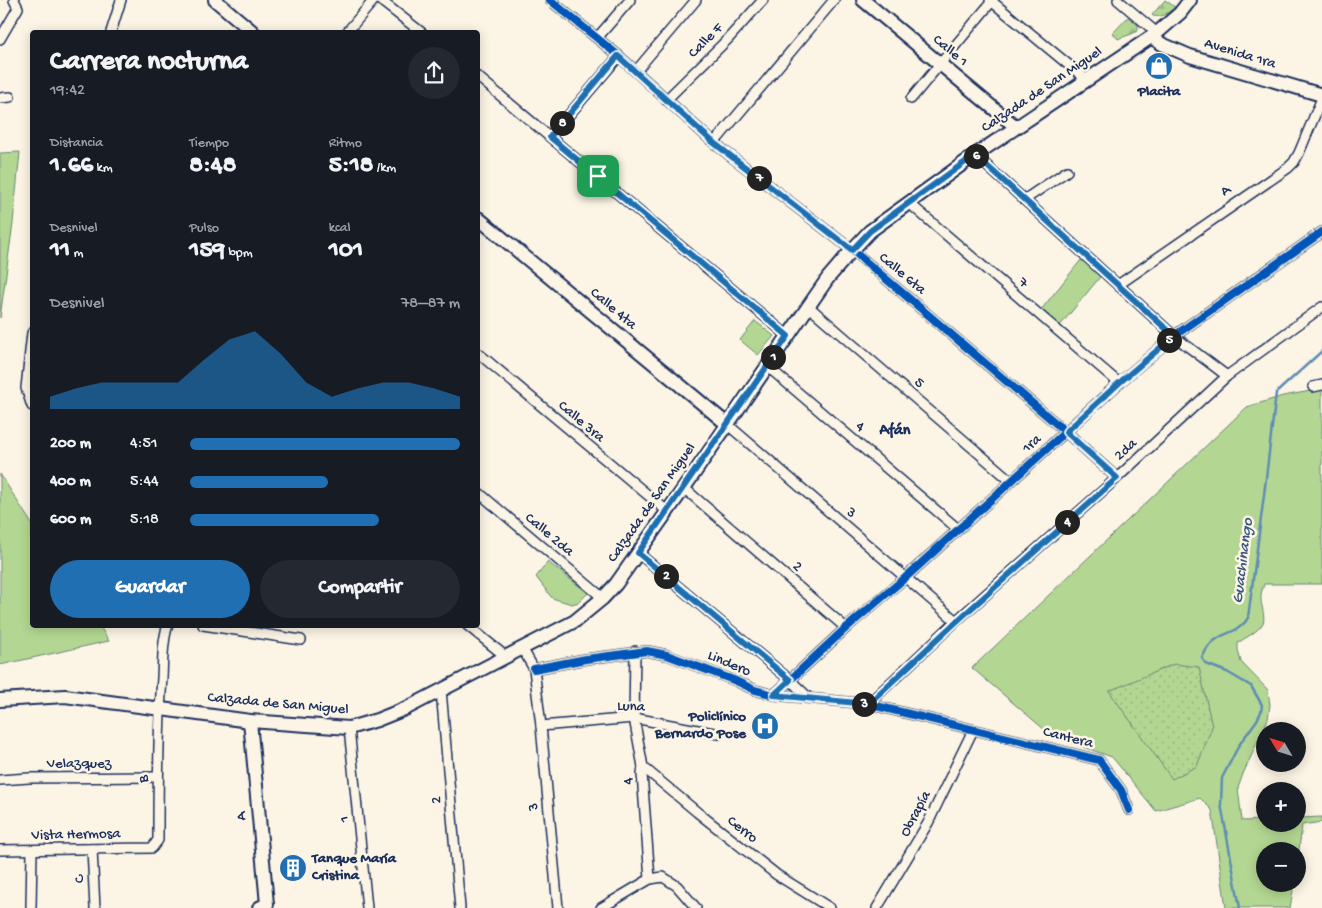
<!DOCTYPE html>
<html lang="es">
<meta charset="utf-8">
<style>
:root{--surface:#171b24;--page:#242831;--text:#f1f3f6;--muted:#9ea1a6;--accent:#1f6fb2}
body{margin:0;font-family:"Gochi Hand",sans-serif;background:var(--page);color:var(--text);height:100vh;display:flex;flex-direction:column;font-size:19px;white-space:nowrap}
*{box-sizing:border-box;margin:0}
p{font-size:16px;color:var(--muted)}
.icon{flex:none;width:28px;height:28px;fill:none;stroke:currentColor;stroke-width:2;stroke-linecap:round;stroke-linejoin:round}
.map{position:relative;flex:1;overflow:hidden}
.details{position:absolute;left:30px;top:30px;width:450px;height:598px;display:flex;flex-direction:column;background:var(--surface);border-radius:5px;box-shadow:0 2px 12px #0003}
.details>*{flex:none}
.needle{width:32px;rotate:308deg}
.buttons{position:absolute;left:1256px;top:722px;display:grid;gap:10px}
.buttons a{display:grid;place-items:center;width:50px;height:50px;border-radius:50%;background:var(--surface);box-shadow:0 2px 12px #0003;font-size:25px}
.pin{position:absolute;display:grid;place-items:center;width:42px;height:42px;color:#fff;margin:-21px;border-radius:10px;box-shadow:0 2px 8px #0006}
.km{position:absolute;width:25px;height:25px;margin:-12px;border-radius:50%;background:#222;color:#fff;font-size:14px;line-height:25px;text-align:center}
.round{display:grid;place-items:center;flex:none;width:52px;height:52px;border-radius:26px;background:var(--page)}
.overview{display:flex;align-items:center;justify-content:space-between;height:85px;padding:0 20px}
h1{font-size:28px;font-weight:800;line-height:38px}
.stats{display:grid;grid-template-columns:repeat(3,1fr);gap:8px;height:85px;padding:5px 20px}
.stats div{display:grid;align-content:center}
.stats b{font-size:25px;font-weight:800}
.stats small{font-size:14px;font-weight:400}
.stats p{font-size:14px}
.chart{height:140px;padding:10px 20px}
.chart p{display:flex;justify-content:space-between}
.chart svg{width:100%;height:90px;margin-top:5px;fill:var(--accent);opacity:.7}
.button{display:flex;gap:10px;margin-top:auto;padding:10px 20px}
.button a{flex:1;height:58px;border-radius:30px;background:var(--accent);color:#fff;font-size:20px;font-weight:800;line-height:58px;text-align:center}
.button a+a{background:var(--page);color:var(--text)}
ul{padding:0 20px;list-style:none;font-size:16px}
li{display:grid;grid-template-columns:80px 60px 1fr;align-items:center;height:38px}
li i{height:12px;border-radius:6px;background:var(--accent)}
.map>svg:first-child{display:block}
.grass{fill:#b3d792;stroke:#678378}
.forest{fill:url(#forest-firs);stroke:#678378}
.park{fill:url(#park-dots);stroke:#678378}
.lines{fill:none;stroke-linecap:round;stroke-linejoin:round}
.stream{stroke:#5f8cb4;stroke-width:2.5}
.street-casing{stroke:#1b2f5e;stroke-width:12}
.secondary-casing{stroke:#1b2f5e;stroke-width:16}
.street{stroke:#fcf5e5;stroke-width:9}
.secondary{stroke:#fcf5e5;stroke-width:12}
.cycleway-casing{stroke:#fcf5e5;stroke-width:11}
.cycleway{stroke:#0057b8;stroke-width:8}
.route-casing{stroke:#fff;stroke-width:10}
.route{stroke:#1f6fb2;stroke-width:6}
.labels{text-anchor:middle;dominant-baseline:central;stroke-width:5;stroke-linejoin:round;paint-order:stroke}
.street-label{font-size:15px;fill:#1b2f5e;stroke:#fcf5e5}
.poi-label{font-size:15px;font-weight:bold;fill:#1b2f5e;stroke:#fcf5e5}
.neighbourhood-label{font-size:16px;font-weight:bold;fill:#1b2f5e;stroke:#fcf5e5}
.water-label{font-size:16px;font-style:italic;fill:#385682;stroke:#fcf5e5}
</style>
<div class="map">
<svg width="1322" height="908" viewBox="0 0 1322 908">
<defs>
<pattern id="forest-firs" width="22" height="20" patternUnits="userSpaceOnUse" patternTransform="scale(1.25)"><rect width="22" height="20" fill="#b3d792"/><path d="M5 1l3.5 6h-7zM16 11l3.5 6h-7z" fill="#99b980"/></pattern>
<pattern id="park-dots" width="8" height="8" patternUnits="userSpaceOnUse" patternTransform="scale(1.25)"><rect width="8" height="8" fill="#b3d792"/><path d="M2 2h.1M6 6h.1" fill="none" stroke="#99b980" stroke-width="1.8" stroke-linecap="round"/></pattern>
</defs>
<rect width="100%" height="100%" fill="#fcf5e5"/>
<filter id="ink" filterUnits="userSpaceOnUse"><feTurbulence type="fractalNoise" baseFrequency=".02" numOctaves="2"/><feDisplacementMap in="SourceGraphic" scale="10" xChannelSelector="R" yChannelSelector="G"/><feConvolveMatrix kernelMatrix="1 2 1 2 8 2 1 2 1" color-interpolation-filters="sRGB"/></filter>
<g filter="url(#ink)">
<g class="grass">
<polygon points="20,152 13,223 0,318 0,153"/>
<polygon points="1081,260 1100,277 1059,327 1040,311"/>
<polygon points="755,321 774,336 758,355 740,340"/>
<path d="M1322,389v195h-58c-1,4 -3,8 -3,12 -1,8 5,20 2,27 -5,9 -17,14 -25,20v7l3,12 27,28 2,15 -2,14 -25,55 -5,14 4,33 23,-1v4h33v-6l24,-1v5l-20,3 -4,32v-6h-33v33h29l-4,24h-64l-14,-98 -12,-12 -44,13 -44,-54 -60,-21 -80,-68 275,-261 36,-11z"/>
<polygon points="0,474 32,524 32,625 99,625 109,641 0,665"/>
<polygon points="548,562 588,593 579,602 572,604 552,598 536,577"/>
</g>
<g class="forest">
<path d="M1165,0l10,7c-7,6 -13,11 -22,9l-1,-1z"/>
<path d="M1128,17l10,8v5c-3,4 -14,6 -20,9l-5,-6z"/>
</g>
<polygon class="park" points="1174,664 1199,667 1212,727 1197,766 1172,779 1109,691"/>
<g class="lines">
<path class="stream" d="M1240,908l-19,-104 1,-26 17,-33 18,-25 4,-8 1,-7 -11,-19 -24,-14 -21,-8 -4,-6c3,-6 6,-13 12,-17 12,-10 25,-8 34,-23l16,-123 12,-102 46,-42"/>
<g class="street-casing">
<g id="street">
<polyline points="380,0 421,32"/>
<polyline points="550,0 619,56 714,143 852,250 1066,432 1117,478"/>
<polyline points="990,0 1087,80"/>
<polyline points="1118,0 1157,33"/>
<polyline points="111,32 121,0"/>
<polyline points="347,32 374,0"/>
<polyline points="597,38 630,0"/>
<polyline points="0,39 18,8 14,0"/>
<polyline points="636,71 696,0"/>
<polyline points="478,77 788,336"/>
<polyline points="0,98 10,97"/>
<polyline points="911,99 993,0"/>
<polyline points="666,100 728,39 763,0"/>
<polyline points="550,137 619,56"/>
<polyline points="714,143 834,0"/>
<polyline points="975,155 1174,336 1227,376"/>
<polyline points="1024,200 1067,171"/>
<polyline points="909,203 1119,383"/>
<polyline points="1118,285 1288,168 1294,162 1299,153 1322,98"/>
<polyline points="808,306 1011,481"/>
<polyline points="32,333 26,388 32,406"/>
<polyline points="478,353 667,511"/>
<polyline points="767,366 958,529"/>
<polyline points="1313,387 1322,385"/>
<polyline points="727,424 956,621"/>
<polyline points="684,488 846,628"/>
<polyline points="478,492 603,598"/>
<polyline points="638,553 790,680 809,698"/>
<polyline points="203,625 301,640"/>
<polyline points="467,625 505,656"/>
<polyline points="522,648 534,669 541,726 558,908"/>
<polyline points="635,651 634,718 643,767 642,774 650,879"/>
<polyline points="534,669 586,659 647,651 667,655 736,681 755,690 774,695 868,704 1099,760 1121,790 1129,810"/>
<polyline points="441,690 460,908"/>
<polyline points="774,695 846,628 905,578 1119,383 1174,336 1322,232"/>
<polyline points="868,704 956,621 1117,478 1227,376 1322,307"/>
<polyline points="541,726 634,718 719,734"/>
<polyline points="349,728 367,908"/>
<polyline points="643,767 697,812 777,875 830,908"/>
<polyline points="0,780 29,778 158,777"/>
<polyline points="92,849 95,908"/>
<path d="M0,850l152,-2 6,-8c0,-54 0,-108 4,-162 1,-17 0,-37 6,-53"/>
<polyline points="31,908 32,850"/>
<polyline points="601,908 650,879 663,877 677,886 696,908"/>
<polyline points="877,908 928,823 973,730"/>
</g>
</g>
<g class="secondary-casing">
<g id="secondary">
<polyline points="215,0 253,32"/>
<polyline points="863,0 1016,127"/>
<polyline points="1151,37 1162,44 1190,56 1322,95"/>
<polyline points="478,218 727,424"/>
<polyline points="0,700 65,696 250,721 349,728 377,720 407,708 575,621 603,598 616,584 684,488 810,304 828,278 852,250 870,231 975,155 1157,33 1180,13 1190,0"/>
<polyline points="250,721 267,904 259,908"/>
</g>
</g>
<use href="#street" class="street"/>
<use href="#secondary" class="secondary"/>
<g class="cycleway-casing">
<g id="cycleway">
<polyline points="550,0 619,56 714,143 852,250 1066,432 1117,478"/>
<polyline points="534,669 586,659 647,651 667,655 736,681 755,690 774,695 868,704 1099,760 1121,790 1129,810"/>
<polyline points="774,695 846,628 905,578 1119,383 1174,336 1322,232"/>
</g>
</g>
<use href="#cycleway" class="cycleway"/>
</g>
</g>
<g class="lines" filter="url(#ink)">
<g class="route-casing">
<polygon id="route" points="618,56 714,143 852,250 870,231 975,155 1174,336 1119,383 1066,432 1117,478 956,622 868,704 774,695 790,680 638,553 788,336 550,137"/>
</g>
<use href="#route" class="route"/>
</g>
<defs>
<g id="shop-disc" transform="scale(1.4375)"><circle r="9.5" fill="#1f6fb2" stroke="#fcf5e5"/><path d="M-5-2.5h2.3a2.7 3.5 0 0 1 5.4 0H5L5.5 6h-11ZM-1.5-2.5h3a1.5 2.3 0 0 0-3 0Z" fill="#fff"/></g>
<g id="hospital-disc" transform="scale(1.4375)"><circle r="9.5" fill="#1f6fb2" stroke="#fcf5e5"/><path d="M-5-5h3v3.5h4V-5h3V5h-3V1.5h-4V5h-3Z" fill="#fff"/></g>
<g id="building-disc" transform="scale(1.4375)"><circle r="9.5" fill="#1f6fb2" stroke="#fcf5e5"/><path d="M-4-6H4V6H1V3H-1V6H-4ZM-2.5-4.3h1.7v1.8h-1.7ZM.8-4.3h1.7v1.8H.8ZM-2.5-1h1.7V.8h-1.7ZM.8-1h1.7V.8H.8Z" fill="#fff"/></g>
</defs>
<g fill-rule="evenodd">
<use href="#shop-disc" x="1159" y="66"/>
<use href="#hospital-disc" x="765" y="726"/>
<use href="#building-disc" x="293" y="868"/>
</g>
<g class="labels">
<g class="street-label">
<text transform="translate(706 41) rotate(-45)">Calle F</text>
<text transform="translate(950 51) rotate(40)">Calle 1</text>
<text transform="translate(1240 54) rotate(17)">Avenida 1ra</text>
<text transform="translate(1042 90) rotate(-34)">Calzada de San Miguel</text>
<text transform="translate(1226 191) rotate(-35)">A</text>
<text transform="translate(902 274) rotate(40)">Calle 6ta</text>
<text transform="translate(1023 283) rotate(41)">7</text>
<text transform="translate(613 309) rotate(40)">Calle 4ta</text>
<text transform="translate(919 383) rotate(41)">5</text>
<text transform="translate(581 422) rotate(40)">Calle 3ra</text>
<text transform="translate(860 427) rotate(40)">4</text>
<text transform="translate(1032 444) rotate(-42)">1ra</text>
<text transform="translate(1126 450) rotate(-43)">2da</text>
<text transform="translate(652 503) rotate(-55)">Calzada de San Miguel</text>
<text transform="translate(851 513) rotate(41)">3</text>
<text transform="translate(549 535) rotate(40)">Calle 2da</text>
<text transform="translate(797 567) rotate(41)">2</text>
<text transform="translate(729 664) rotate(23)">Lindero</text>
<text transform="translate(278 704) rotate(5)">Calzada de San Miguel</text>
<text transform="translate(631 707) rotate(2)">Luna</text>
<text transform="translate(1068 738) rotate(14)">Cantera</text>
<text x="79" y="764">Velazquez</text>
<text transform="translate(144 779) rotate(-90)">B</text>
<text transform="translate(629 781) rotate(-92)">4</text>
<text transform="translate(437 800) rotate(-95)">2</text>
<text transform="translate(534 807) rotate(-95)">3</text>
<text transform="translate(916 814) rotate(-62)">Obrapía</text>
<text transform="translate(242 816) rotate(-95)">A</text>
<text transform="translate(345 819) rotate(-96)">1</text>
<text transform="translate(742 830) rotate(38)">Cerro</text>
<text transform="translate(76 835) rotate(-1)">Vista Hermosa</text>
<text transform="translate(80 879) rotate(-92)">C</text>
</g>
<g class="poi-label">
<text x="1159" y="92">Placita</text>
<text x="746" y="717" text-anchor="end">Policlínico<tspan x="746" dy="17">Bernardo Pose</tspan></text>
<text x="312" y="859" text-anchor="start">Tanque María<tspan x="312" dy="17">Cristina</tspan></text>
</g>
<g class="neighbourhood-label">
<text x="895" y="431">Afán</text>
</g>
<g class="water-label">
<text transform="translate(1244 561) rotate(-83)">Guachinango</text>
</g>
</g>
</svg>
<div class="buttons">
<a><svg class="needle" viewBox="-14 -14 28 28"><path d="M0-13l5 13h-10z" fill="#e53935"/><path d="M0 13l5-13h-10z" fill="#9ea1a6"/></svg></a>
<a>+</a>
<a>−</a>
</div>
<div class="pin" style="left:598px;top:176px;background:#1e9e55"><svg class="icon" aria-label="arrive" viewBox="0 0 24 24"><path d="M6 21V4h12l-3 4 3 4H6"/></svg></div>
<b class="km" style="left:773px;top:357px">1</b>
<b class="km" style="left:666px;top:576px">2</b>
<b class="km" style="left:864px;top:704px">3</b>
<b class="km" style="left:1067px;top:522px">4</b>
<b class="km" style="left:1169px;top:340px">5</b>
<b class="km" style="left:976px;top:156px">6</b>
<b class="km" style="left:759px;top:178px">7</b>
<b class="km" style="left:562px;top:123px">8</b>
<section class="details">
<div class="overview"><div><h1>Carrera nocturna</h1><p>19:42</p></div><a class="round"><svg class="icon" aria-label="share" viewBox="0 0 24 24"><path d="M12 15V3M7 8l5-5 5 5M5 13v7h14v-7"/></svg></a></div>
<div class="stats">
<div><p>Distancia</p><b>1.66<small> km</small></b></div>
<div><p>Tiempo</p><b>8:48</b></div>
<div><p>Ritmo</p><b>5:18<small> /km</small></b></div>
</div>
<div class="stats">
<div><p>Desnivel</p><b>11<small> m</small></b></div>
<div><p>Pulso</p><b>159<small> bpm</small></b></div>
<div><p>kcal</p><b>101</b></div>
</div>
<div class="chart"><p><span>Desnivel</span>78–87 m</p>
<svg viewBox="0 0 160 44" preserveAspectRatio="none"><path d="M0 44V38L10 34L20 31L30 31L40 31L50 31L60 20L70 10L80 6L90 17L100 31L110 38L120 34L130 31L140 31L150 34L160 38V44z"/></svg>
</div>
<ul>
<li><b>200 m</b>4:51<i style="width:100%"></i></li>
<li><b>400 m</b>5:44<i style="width:51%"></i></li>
<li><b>600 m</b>5:18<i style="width:70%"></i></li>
</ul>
<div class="button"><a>Guardar</a><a>Compartir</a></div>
</section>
</div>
